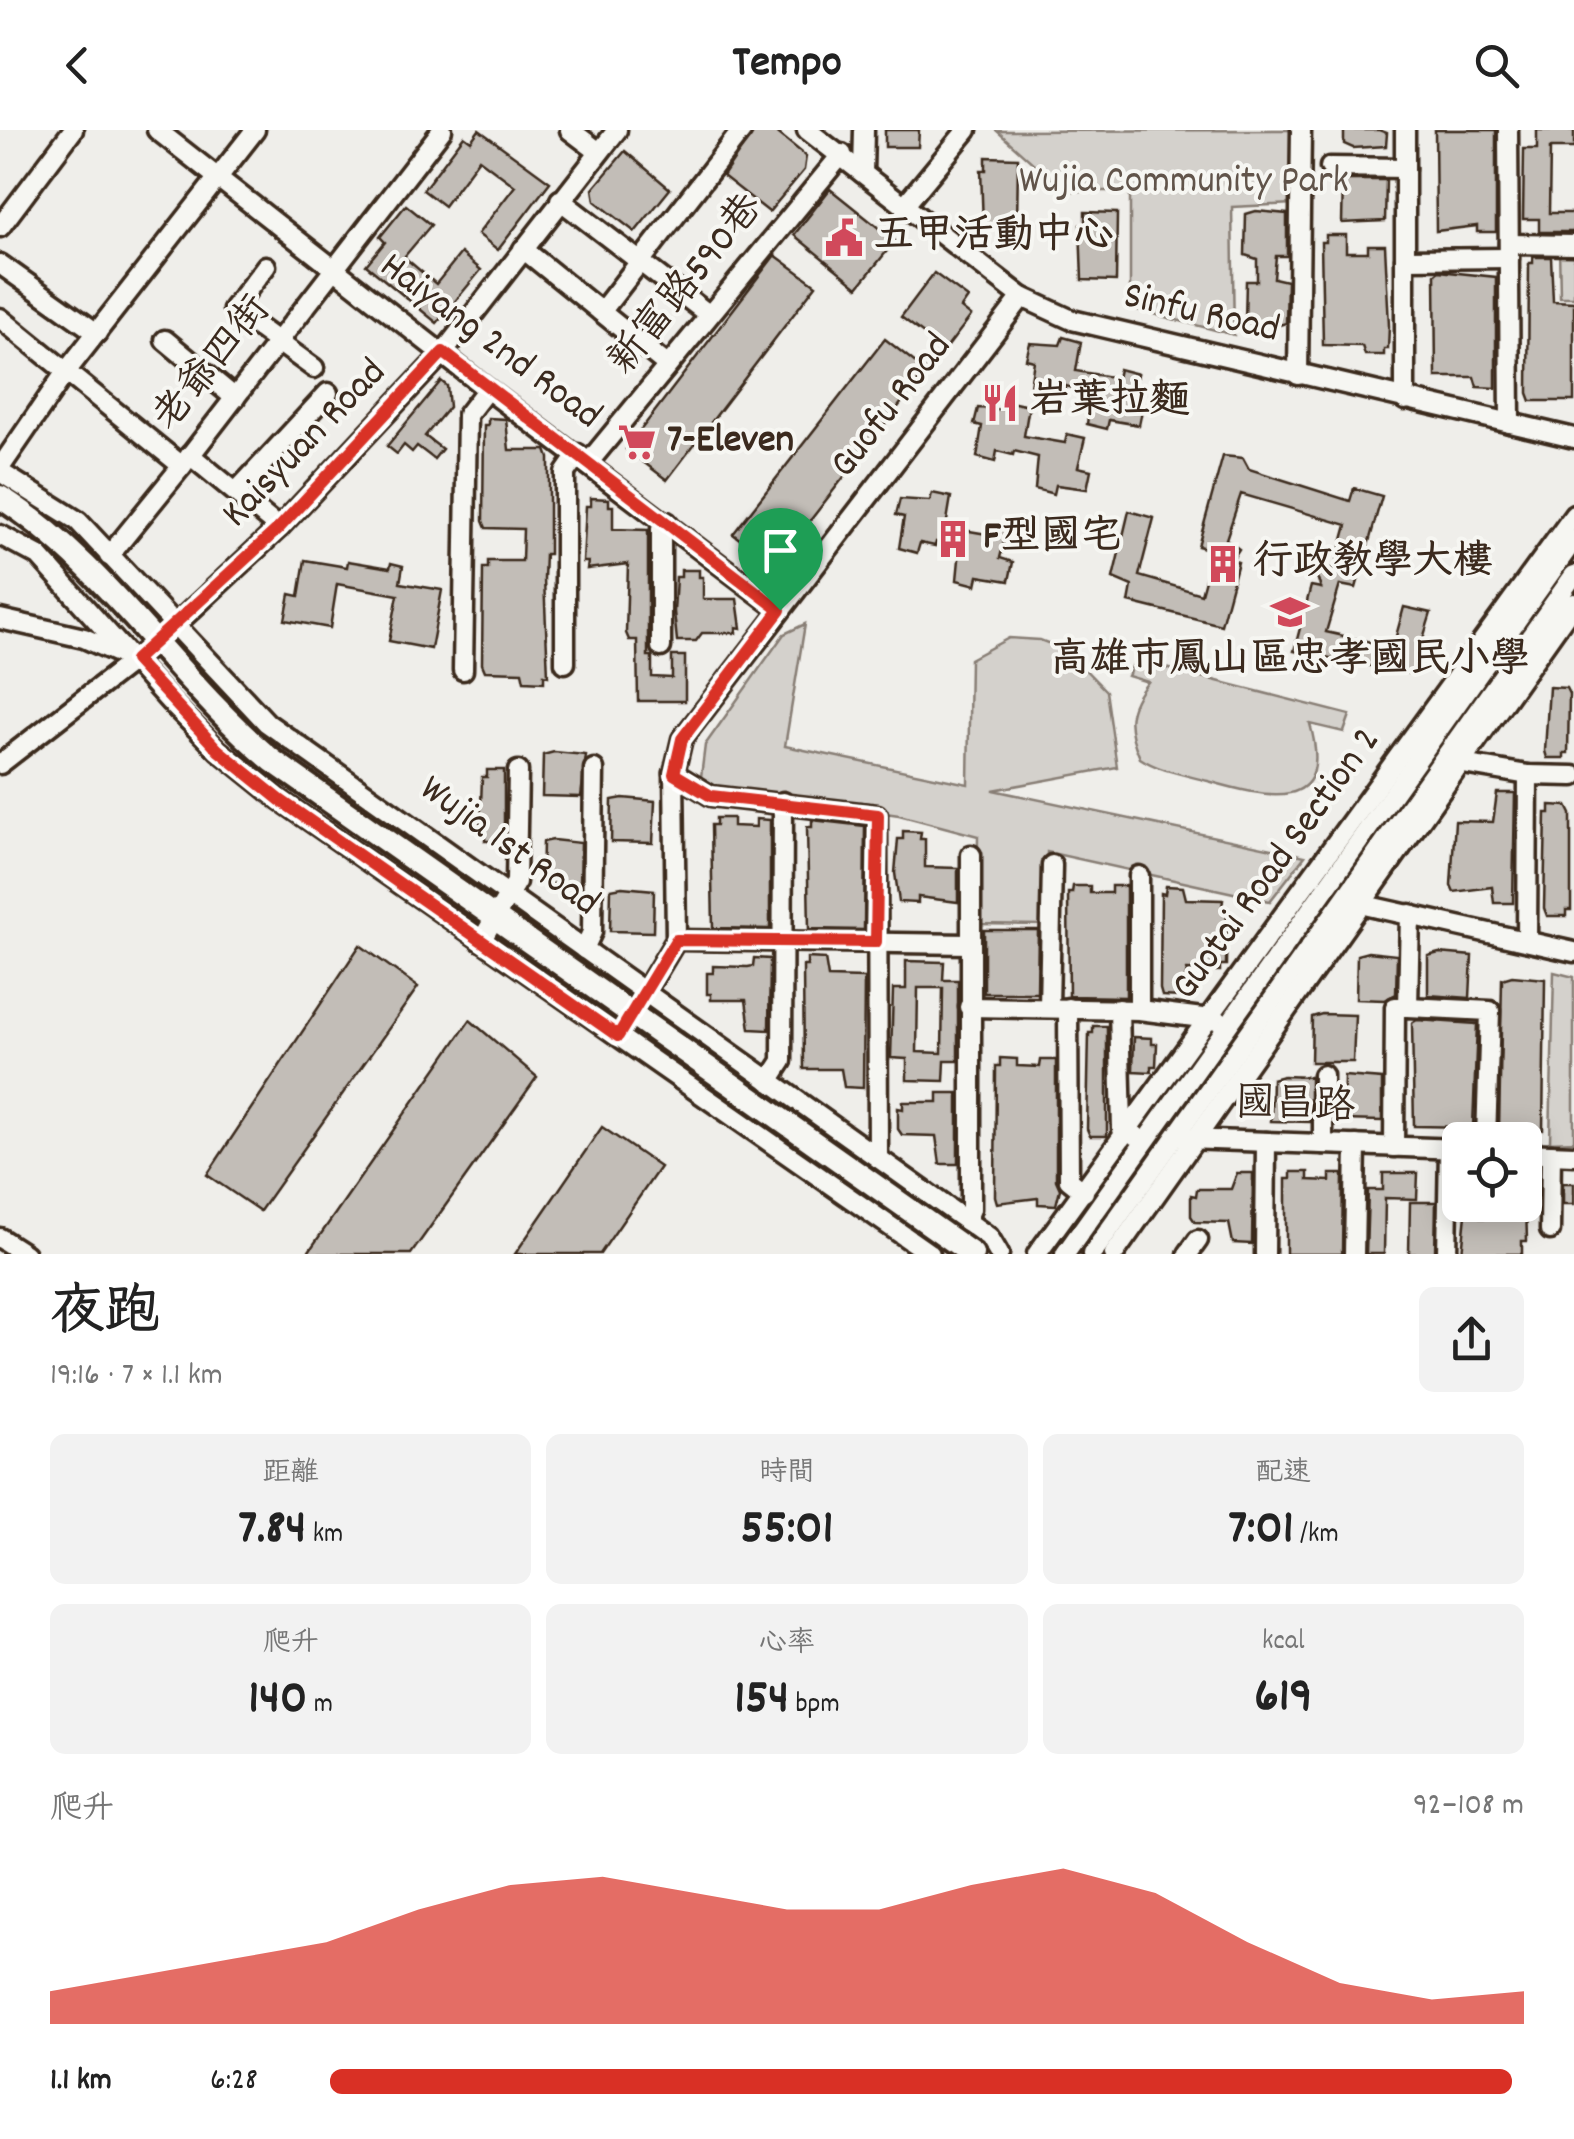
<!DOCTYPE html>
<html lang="zh-TW">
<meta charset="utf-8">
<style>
:root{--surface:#fff;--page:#f2f2f2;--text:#222;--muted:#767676;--accent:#d93025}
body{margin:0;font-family:Dekko,"LXGW WenKai TC",sans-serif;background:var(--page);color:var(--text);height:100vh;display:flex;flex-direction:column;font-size:38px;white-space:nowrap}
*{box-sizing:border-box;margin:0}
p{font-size:32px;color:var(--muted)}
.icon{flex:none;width:55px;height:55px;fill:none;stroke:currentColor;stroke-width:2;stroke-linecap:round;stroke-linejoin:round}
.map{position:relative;height:1124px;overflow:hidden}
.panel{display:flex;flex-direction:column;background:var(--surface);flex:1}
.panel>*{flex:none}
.buttons{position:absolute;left:1442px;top:992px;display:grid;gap:20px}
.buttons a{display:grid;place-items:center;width:100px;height:100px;border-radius:15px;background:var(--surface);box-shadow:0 5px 25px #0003;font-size:50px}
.pin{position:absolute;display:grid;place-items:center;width:85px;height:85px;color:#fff;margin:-102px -42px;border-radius:50% 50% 50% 0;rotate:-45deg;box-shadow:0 0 10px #0007}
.pin .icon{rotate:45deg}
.round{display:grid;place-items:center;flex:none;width:105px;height:105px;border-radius:15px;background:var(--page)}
.overview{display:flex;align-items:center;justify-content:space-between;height:170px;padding:0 50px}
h1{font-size:55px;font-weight:800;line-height:75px}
.metrics{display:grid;grid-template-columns:repeat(3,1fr);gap:15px;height:170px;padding:10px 50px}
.metrics div{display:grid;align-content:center;border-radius:15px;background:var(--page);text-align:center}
.metrics b{font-size:50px;font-weight:800}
.metrics small{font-size:28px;font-weight:400}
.metrics p{font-size:28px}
.chart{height:280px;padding:20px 50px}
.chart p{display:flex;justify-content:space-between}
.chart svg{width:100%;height:180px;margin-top:10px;fill:var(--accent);opacity:.7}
ul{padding:0 50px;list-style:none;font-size:32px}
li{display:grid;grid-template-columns:160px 120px 1fr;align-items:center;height:75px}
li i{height:25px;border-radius:12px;background:var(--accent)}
header{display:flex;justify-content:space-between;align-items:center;height:130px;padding:0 50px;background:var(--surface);font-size:45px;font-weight:800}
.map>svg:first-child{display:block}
.green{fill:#d4d1cc;stroke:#887e75;stroke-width:2.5}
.building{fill:#c2bdb7;stroke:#3b2a1e;stroke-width:2.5;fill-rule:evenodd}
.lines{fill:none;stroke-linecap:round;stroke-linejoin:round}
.minor-casing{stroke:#3b2a1e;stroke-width:25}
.major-casing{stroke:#3b2a1e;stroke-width:30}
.minor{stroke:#f6f6f2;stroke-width:18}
.major{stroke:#f6f6f2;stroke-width:22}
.route-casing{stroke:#fff;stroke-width:20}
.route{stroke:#d93025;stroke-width:12}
.labels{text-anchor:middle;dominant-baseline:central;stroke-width:8;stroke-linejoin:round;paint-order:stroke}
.park-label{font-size:40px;fill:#61544a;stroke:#f6f6f2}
.poi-label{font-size:40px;font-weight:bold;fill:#3b2a1e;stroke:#f6f6f2;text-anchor:start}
.street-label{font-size:40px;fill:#3b2a1e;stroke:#f6f6f2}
</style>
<header><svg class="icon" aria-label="back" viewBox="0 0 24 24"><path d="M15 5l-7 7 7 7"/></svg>Tempo<svg class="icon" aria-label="search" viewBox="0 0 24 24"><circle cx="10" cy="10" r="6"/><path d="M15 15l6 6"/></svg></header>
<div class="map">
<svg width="1574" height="1124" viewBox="0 0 1574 1124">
<rect width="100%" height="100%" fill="#efeeea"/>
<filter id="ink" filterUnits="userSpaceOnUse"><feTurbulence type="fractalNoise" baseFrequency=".01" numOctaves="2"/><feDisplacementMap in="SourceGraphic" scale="20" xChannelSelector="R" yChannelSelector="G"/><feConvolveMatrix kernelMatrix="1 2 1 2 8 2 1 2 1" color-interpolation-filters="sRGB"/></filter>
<g filter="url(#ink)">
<g class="green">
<polygon points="1294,0 1293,74 1232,77 1234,205 1130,178 1130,61 1064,61 997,1"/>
<polygon points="1559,116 1574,116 1574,167 1560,167"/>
<polygon points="805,494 785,616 968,654 970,529 1009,508 1040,510 1066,520 1106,561 1117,637 993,660 1305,726 1270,771 1047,722 1045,795 977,794 978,706 899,685 717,659 701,647 705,615 784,504"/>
<path d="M1135,530l215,55 -6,17 -34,-8c26,92 -46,73 -102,57 -22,-6 -49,-10 -68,-23 -14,-32 -14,-49 8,-76l-20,-6z"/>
<polygon points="1554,842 1574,847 1574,1011 1550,1012"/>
</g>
<g class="building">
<polygon points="479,0 550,52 498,120 478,104 515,56 479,29 444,76 423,60 464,6 471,11"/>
<polygon points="754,0 774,0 806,26 804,40 769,82 723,46"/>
<polygon points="885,0 919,0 918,17 885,17"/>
<polygon points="1344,0 1379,0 1387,3 1386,16 1353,18 1344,14"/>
<polygon points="1435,0 1496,0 1496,102 1477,102 1477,96 1436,101"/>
<polygon points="1537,0 1574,0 1574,18 1550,18 1549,83 1574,83 1574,102 1539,102 1539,89 1523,89 1524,19 1537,19"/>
<polygon points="625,21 670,59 635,102 595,71 593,59"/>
<polygon points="986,27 1018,28 1017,96 983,95 981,40 986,40"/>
<polygon points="1343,50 1386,50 1385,91 1342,93"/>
<polygon points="830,59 895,111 858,157 794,105"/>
<polygon points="406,75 431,95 404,127 436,154 461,123 481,140 437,193 366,135 385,112 380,107"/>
<polygon points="1256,81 1287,84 1287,126 1276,126 1274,148 1287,151 1286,193 1276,196 1245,192 1246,151 1257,151 1257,129 1245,125 1246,84"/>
<polygon points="1085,82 1117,83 1116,151 1082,150 1080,95 1085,95"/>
<polygon points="1326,105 1346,105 1346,122 1368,122 1368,115 1385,115 1389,196 1388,219 1384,219 1384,225 1365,225 1362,216 1323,215 1321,112 1326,112"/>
<polygon points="775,125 816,155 667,350 626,319"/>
<polygon points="1533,127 1551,127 1553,171 1574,172 1574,271 1531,271 1528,263 1529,133 1533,133"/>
<polygon points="1439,141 1496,147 1496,258 1477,257 1474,247 1436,247 1435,144"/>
<polygon points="934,143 968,168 961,178 971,186 945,220 901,187"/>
<polygon points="1063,207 1081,212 1076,241 1117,248 1119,239 1138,244 1130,273 1143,276 1139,295 1109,290 1107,299 1087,294 1091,263 1066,256 1065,261 1050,257 1047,267 1029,262 1034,231 1026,229 1030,213 1060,215"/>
<polygon points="885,209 926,241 775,436 733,404"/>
<polygon points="441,251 447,256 449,277 425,306 442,319 434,329 417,316 412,322 404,315 397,324 387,316"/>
<polygon points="1010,272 1029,276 1024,306 1065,313 1067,304 1085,308 1078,337 1091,340 1087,359 1056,355 1054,364 1035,359 1038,327 1014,321 1013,325 997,321 995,332 977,327 982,296 974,294 978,278 1008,280"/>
<polygon points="488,288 506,289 509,320 546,320 549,328 549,424 545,424 544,449 548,546 544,545 544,552 524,551 522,542 485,541 482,534 483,438 488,438 488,431 522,431 523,399 486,398 483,391 484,295 488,295"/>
<polygon points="1223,326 1243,328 1249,339 1350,371 1354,358 1382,366 1356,458 1340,455 1326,502 1393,517 1404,477 1431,483 1412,544 1294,521 1311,456 1321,458 1315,442 1321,437 1335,439 1347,395 1241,364 1226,409 1239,419 1232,430 1238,432 1221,495 1129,472 1132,456 1113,448 1129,381 1154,388 1139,446 1201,464 1213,420 1198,416"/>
<polygon points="932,363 951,367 946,397 987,404 990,395 1007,400 1000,428 1013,432 1009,451 978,446 976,455 957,450 960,419 936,412 935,416 920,413 917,423 899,418 904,387 896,385 900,369 930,371"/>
<polygon points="591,368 609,369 609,376 613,376 613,399 648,400 648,526 652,526 652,547 672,548 672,526 685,526 685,571 638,571 637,510 629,510 626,503 628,434 587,439 588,432 583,432 586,376 591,376"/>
<polygon points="305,430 347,437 348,431 390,438 391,433 403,436 400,453 442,460 431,519 389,511 398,465 337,454 330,498 285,490 290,464 299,466"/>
<polygon points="681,440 699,440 699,447 703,447 703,469 737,469 741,498 736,497 736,503 702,503 696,511 677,511 674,482 676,447 681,447"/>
<polygon points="1549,557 1566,558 1569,564 1568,623 1564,623 1564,628 1547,628 1545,621"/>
<polygon points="554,622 586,625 581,667 542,666 543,625"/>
<polygon points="487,640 504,640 504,711 485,711 485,704 480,704 482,647 487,647"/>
<polygon points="1497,663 1515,663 1513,773 1494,773 1492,757 1454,762 1451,755 1455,691 1493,692"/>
<polygon points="623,668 655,671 653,713 611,712 612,670"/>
<polygon points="1550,675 1567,676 1571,684 1571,780 1566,780 1566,786 1547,786 1544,778 1546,683 1550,683"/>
<polygon points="716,688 733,688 733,696 756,697 756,689 770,690 770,799 713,798 711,695 716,695"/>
<polygon points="812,690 865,696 864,800 809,799 807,697 812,697"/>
<polygon points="903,701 921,702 920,709 925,709 925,737 958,738 958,772 918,767 918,773 899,772 895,743 898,709 903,709"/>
<polygon points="553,710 581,713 580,755 542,754 543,712"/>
<polygon points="1073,756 1090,756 1090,763 1111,763 1111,756 1126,756 1126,867 1069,866 1068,763 1072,763"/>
<polygon points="1166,756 1183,757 1186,769 1223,770 1222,777 1227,777 1226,835 1220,835 1220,841 1187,840 1182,867 1162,866 1160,859 1161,763 1165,764"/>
<polygon points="622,757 654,760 653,802 610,801 611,759"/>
<polygon points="984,800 1038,800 1037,863 984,863"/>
<polygon points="360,815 418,857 260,1081 207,1045"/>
<polygon points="1368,822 1397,825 1396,864 1385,870 1356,869 1357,825"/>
<polygon points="1439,823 1472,826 1470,868 1428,865 1428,826"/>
<polygon points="754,828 770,829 769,900 750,899 746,870 711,870 711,864 707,864 707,843 713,843 713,836 748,837 753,836"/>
<polygon points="807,828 825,829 828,847 864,848 863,958 844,957 841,939 804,939 803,836 807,836"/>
<path d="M906,831l38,1 -1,18h15v81h-13l-1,20 -37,-1v-21l-16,-1 2,-69h13zM918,858h25l-1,65 -25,-1z"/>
<polygon points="1512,846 1545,849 1543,1000 1499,999 1502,849"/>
<polygon points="1322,884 1355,885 1353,932 1311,932 1312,887"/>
<polygon points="470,890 537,947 411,1124 307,1124"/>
<polygon points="1417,890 1477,894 1473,997 1414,996 1412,893"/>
<polygon points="1093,896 1107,896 1107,1006 1090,1006 1087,999 1089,903 1093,903"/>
<polygon points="1134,907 1152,908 1152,914 1157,914 1156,936 1151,936 1151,942 1133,941"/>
<polygon points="1000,928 1017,929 1017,936 1040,937 1041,930 1056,930 1056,1050 1060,1059 1056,1075 1038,1074 1038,1068 997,1073 995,1066 996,936 1000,936"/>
<polygon points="1283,946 1310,947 1310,992 1271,991 1272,949"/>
<polygon points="1344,946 1382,949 1382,991 1343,990"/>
<polygon points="938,963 958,963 958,1034 940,1034 936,1006 902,1005 898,999 898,978 903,979 903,972 938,972"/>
<polygon points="602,997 660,1037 600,1124 515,1124"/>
<polygon points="1291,1042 1308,1042 1308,1050 1330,1051 1330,1044 1343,1044 1342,1124 1286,1124 1286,1049 1291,1049"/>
<polygon points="1237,1043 1253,1043 1252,1114 1233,1113 1229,1093 1195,1092 1191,1086 1191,1065 1196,1066 1197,1059 1231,1059"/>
<polygon points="1383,1043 1418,1043 1417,1069 1385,1068 1384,1124 1366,1124 1368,1060 1383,1060"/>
<rect x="1563" y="1053" width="11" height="21"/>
<polygon points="1410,1072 1436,1072 1435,1124 1409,1124"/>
<polygon points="1467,1075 1481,1075 1481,1088 1506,1088 1507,1075 1526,1075 1527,1111 1522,1111 1522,1124 1462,1124"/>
</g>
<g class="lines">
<g class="minor-casing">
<g id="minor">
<polyline points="157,0 487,259 780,480"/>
<polyline points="570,0 599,22"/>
<polyline points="807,0 1022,167 1072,190 1574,308"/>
<polyline points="1508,0 1510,293"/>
<polyline points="1330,37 1405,38"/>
<polyline points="863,43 864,0"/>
<polyline points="560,70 708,184"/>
<polyline points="904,76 967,0"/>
<polyline points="0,97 73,0"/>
<polyline points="1509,114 1574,115"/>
<polyline points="523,119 667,235"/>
<polyline points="1405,129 1509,128"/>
<polyline points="0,134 97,203"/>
<polyline points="266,136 233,179 314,238"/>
<polyline points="601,182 742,0"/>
<polyline points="0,188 182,336 442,0"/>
<polyline points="165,210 235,268"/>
<polyline points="1298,245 1301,0"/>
<polyline points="1405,270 1405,0"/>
<polyline points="190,325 279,398"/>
<polyline points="589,332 842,24"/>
<polyline points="0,338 65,243 255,0"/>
<polyline points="0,342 78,391 267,593 989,1107 999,1124"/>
<polyline points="236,362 328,263"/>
<polyline points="0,405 39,426 170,572 218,620 280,670 930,1124"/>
<polyline points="109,426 182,336"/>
<polyline points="0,489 84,508 120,524"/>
<polyline points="661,517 661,399 667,392"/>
<polyline points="565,533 565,343 578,324"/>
<polyline points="463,540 467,285 487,259"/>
<polyline points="1451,632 1528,645 1574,646"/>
<polyline points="0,634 156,513 279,398 443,223 617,0"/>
<polyline points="674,643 711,666 877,685 878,1028"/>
<polyline points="1351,772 1574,822"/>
<polyline points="676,810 970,814"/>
<polyline points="481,811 516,752 518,641"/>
<polyline points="1527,811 1528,645"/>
<polyline points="584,819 592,802 594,639"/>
<polyline points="639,872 676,810 674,643 682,609 1022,167"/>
<polyline points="969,877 1139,880 1218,890"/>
<polyline points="1049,877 1052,735"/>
<polyline points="1408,877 1490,881 1486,1010"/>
<polyline points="1068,878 1069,1050 1084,1062"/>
<polyline points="1119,879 1122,999 1135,1005"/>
<polyline points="1139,880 1139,746"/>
<polyline points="769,951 782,931 783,672"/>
<polyline points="1186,1009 1460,1019"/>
<polyline points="1323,1014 1323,945"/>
<polyline points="1394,1017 1395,877 1408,877 1410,784"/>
<polyline points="1525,1023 1574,1025"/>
<polyline points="966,1091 971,1079 971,725"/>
<polyline points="1550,1100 1551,1024"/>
<polyline points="0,1108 25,1124"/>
<polyline points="1037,1124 1574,385"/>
<polyline points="1065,1124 1574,410"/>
<polyline points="1092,1124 1574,445"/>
<polyline points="1114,1124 1574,473"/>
<polyline points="1188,1124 1198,1110"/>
<polyline points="1265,1124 1266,1012"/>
<polyline points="1354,1124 1356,1015"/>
<polyline points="1447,1124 1449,1019"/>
</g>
</g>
<g class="major-casing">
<path id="major" d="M0,367c107,67 176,184 273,264l699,493"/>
</g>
<use href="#minor" class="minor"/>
<use href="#major" class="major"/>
</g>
</g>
<g class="lines" filter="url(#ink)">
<g class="route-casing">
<polygon id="route" points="443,222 780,480 682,609 674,644 711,666 878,685 876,812 676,810 618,906 280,670 218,620 135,530 279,398"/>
</g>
<use href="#route" class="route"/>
</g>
<defs>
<g id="civic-bare" transform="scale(3)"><path d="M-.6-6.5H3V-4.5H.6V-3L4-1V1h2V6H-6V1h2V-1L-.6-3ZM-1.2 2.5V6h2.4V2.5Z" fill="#d1495b" stroke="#f6f6f2" stroke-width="2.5" paint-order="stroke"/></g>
<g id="restaurant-bare" transform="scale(3)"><path d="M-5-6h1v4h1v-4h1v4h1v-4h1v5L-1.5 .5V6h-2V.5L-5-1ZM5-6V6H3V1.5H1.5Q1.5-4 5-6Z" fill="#d1495b" stroke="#f6f6f2" stroke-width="2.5" paint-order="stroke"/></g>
<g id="supermarket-bare" transform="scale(3)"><path d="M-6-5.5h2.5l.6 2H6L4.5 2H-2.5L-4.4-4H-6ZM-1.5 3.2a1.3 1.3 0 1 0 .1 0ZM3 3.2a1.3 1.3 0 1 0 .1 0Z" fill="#d1495b" stroke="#f6f6f2" stroke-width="2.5" paint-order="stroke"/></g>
<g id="building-bare" transform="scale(3)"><path d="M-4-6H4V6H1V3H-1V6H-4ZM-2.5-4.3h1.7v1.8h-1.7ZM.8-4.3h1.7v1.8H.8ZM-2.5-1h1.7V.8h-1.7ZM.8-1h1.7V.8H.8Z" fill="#d1495b" stroke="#f6f6f2" stroke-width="2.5" paint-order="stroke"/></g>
<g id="school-bare" transform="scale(3)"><path d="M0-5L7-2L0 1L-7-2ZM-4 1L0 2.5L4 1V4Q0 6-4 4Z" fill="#d1495b" stroke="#f6f6f2" stroke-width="2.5" paint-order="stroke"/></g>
</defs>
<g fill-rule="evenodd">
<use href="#civic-bare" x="844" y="108"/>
<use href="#restaurant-bare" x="1000" y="273"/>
<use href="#supermarket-bare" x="637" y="312"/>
<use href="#building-bare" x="953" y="409"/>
<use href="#building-bare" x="1223" y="434"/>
<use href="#school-bare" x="1290" y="482"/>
</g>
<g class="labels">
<g class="park-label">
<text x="1184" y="53">Wujia Community Park</text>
</g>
<g class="poi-label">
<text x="874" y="108">五甲活動中心</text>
<text x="1030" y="273">岩葉拉麵</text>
<text x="667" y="312">7-Eleven</text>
<text x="983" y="409">F型國宅</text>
<text x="1253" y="434">行政教學大樓</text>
<text x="1290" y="532" text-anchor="middle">高雄市鳳山區忠孝國民小學</text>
</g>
<g class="street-label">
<text transform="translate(688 156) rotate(-51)">新富路590巷</text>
<text transform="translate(1201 185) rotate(13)">Sinfu Road</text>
<text transform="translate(489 213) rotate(37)">Haiyang 2nd Road</text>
<text transform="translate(214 235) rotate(-51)">老爺四街</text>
<text transform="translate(893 277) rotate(-52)">Guofu Road</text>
<text transform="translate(306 315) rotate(-46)">Kaisyuan Road</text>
<text transform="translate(508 718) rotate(36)">Wujia 1st Road</text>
<text transform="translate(1278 735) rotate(-54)">Guotai Road Section 2</text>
<text transform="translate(1295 978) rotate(2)">國昌路</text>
</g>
</g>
</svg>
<div class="buttons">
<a><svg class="icon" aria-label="locate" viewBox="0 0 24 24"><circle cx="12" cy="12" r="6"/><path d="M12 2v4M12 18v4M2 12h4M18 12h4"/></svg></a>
</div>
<div class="pin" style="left:780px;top:480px;background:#1e9e55"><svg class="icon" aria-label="arrive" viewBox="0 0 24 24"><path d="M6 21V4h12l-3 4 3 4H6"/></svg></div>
</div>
<section class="panel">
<div class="overview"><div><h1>夜跑</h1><p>19:16 · 7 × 1.1 km</p></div><a class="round"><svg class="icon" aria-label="share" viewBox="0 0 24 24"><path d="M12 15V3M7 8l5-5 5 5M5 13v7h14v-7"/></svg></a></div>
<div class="metrics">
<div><p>距離</p><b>7.84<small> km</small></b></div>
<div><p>時間</p><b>55:01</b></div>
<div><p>配速</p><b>7:01<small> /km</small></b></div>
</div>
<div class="metrics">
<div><p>爬升</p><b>140<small> m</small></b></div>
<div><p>心率</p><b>154<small> bpm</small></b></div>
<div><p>kcal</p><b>619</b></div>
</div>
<div class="chart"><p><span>爬升</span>92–108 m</p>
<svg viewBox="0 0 160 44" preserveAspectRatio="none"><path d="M0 44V36L10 32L20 28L30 24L40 16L50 10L60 8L70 12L80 16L90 16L100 10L110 6L120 12L130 24L140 34L150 38L160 36V44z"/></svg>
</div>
<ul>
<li><b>1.1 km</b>6:28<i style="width:99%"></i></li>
</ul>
</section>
